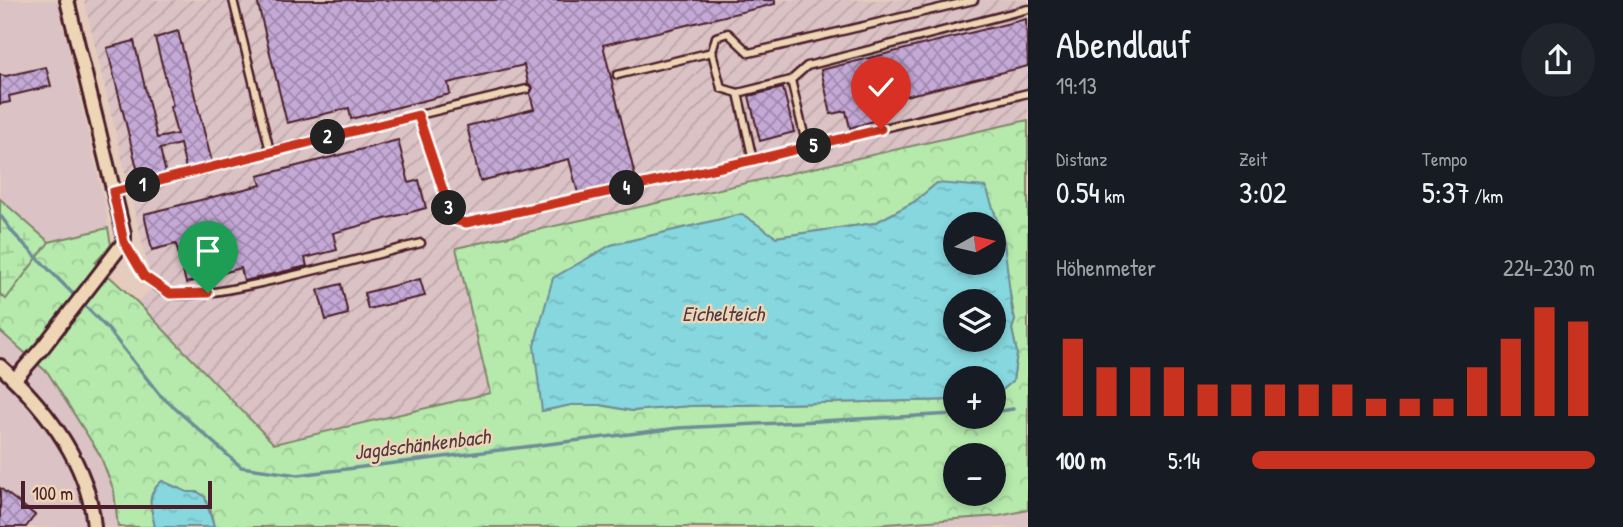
<!DOCTYPE html>
<html lang="de">
<meta charset="utf-8">
<style>
:root{--surface:#171b24;--page:#20242c;--text:#f1f3f6;--muted:#9ea1a6;--accent:#c8321e}
body{margin:0;font-family:"Patrick Hand",sans-serif;background:var(--page);color:var(--text);height:100vh;display:flex;flex-direction:column;font-size:26px;white-space:nowrap}
*{box-sizing:border-box;margin:0}
p{font-size:23px;color:var(--muted)}
.icon{flex:none;width:38px;height:38px;fill:none;stroke:currentColor;stroke-width:2;stroke-linecap:round;stroke-linejoin:round}
.map{position:relative;flex:1;overflow:hidden}
.panel{display:flex;flex-direction:column;background:var(--surface);width:595px}
.panel>*{flex:none}
.needle{width:46px;rotate:82deg}
.fabs{position:absolute;left:943px;top:212px;display:grid;gap:14px}
.fabs a{display:grid;place-items:center;width:63px;height:63px;border-radius:50%;background:var(--surface);box-shadow:0 4px 10px #0003;font-size:35px}
.scale{position:absolute;left:21px;bottom:18px;width:191px;box-sizing:border-box;padding-left:7px;border:4px solid #4a1f2b;border-top:0;font-size:19px;line-height:24px;white-space:nowrap;color:#4a1f2b;-webkit-text-stroke:5px #edd5b5;paint-order:stroke}
.pin{position:absolute;display:grid;place-items:center;width:60px;height:60px;color:#fff;margin:-72px -30px;border-radius:50% 50% 50% 0;rotate:-45deg;box-shadow:0 0 7px #0007}
.pin .icon{rotate:45deg}
.km{position:absolute;width:35px;height:35px;margin:-18px;border-radius:50%;background:#222;color:#fff;font-size:19px;line-height:35px;text-align:center}
.round{display:grid;place-items:center;flex:none;width:74px;height:74px;border-radius:37px;background:var(--page)}
.headline{display:flex;align-items:center;justify-content:space-between;height:119px;padding:0 28px}
h1{font-size:38px;font-weight:600;line-height:52px}
.figures{display:grid;grid-template-columns:repeat(3,1fr);gap:10px;height:119px;padding:7px 28px}
.figures div{display:grid;align-content:center}
.figures b{font-size:30px;font-weight:600}
.figures small{font-size:19px;font-weight:400}
.figures p{font-size:19px}
.chart{height:196px;padding:14px 28px}
.chart p{display:flex;justify-content:space-between}
.chart svg{width:100%;height:126px;margin-top:7px;stroke:var(--accent);stroke-width:6}
ul{padding:0 28px;list-style:none;font-size:23px}
li{display:grid;grid-template-columns:112px 84px 1fr;align-items:center;height:52px}
li i{height:18px;border-radius:9px;background:var(--accent)}
main{display:flex;flex:1;min-height:0}
.map>svg:first-child{display:block}
.built{fill:#dbc2c4}
.industrial{fill:url(#industrial-furrows)}
.forest{fill:url(#forest-crowns);stroke:#80846c;stroke-width:2;fill-rule:evenodd}
.wetland{fill:url(#wetland-marsh);stroke:#80846c;stroke-width:2}
.water{fill:url(#water-ripples);stroke:#6e8d96;stroke-width:2;fill-rule:evenodd}
.lines{fill:none;stroke-linecap:round;stroke-linejoin:round}
.stream{stroke:#6e8d96;stroke-width:3.5}
.building{fill:url(#building-cross-hatch);stroke:#4a1f2b;stroke-width:2}
.lane-casing{stroke:#4a1f2b;stroke-width:11}
.street-casing{stroke:#4a1f2b;stroke-width:18}
.lane{stroke:#edd5b5;stroke-width:6}
.street{stroke:#edd5b5;stroke-width:12}
.route-casing{stroke:#fff;stroke-width:14}
.route{stroke:#c8321e;stroke-width:9}
.labels{text-anchor:middle;dominant-baseline:central;stroke-width:5;stroke-linejoin:round;paint-order:stroke}
.water-label{font-size:21px;font-style:italic;fill:#533b46;stroke:#edd5b5}
</style>
<main>
<div class="map">
<svg width="1028" height="527" viewBox="0 0 1028 527">
<defs>
<pattern id="industrial-furrows" width="10" height="10" patternUnits="userSpaceOnUse" patternTransform="scale(1.75)"><rect width="10" height="10" fill="#dbc2c4"/><path d="M-1 1l2-2M0 10L10 0M9 11l2-2" fill="none" stroke="#bda6a9"/></pattern>
<pattern id="forest-crowns" width="20" height="18" patternUnits="userSpaceOnUse" patternTransform="scale(1.75)"><rect width="20" height="18" fill="#b5eaac"/><path d="M2 6a3 3 0 1 1 6 0M12 15a3 3 0 1 1 6 0" fill="none" stroke="#9dc894"/></pattern>
<pattern id="wetland-marsh" width="20" height="14" patternUnits="userSpaceOnUse" patternTransform="scale(1.75)"><rect width="20" height="14" fill="#b5eaac"/><path d="M1 5h8M5 5V1M11 12h8M15 12V8" fill="none" stroke="#9dc894"/></pattern>
<pattern id="water-ripples" width="26" height="14" patternUnits="userSpaceOnUse" patternTransform="scale(1.75)"><rect width="26" height="14" fill="#86d7de"/><path d="M2 4q2-2 4 0t4 0M15 11q2-2 4 0t4 0" fill="none" stroke="#75b8bf"/></pattern>
<pattern id="building-cross-hatch" width="8" height="8" patternUnits="userSpaceOnUse" patternTransform="scale(1.75)"><rect width="8" height="8" fill="#c4a9d6"/><path d="M0 0l8 8M0 8l8-8" fill="none" stroke="#a189ae"/></pattern>
</defs>
<rect width="100%" height="100%" fill="#e5ccbc"/>
<filter id="ink" filterUnits="userSpaceOnUse"><feTurbulence type="fractalNoise" baseFrequency=".0143" numOctaves="2"/><feDisplacementMap in="SourceGraphic" scale="14" xChannelSelector="R" yChannelSelector="G"/><feConvolveMatrix kernelMatrix="1 2 1 2 8 2 1 2 1" color-interpolation-filters="sRGB"/></filter>
<g filter="url(#ink)">
<g class="built">
<polygon points="0,0 57,0 105,207 108,228 49,242 0,199"/>
<polygon points="0,331 48,373 100,455 114,491 118,527 0,527"/>
<polygon points="1028,510 1028,527 845,527 999,516"/>
</g>
<polygon class="industrial" points="84,0 1028,0 1028,120 457,248 490,393 274,444 137,302 153,288"/>
<path class="forest" d="M1028,120v390l-29,6 -154,11h-631l-4,-19 -12,-16h-11l-25,-11c-17,15 -11,25 -7,46h-37l-4,-36 -14,-36 -52,-82 -48,-42v-37l6,4 43,-56 59,-14 3,17 -16,18 42,39 137,142 216,-51 -34,-145zM937,183l57,26 21,111 -3,9 5,24 -4,28 -19,16v19h-38l-1,-16 -265,6 -58,5 -31,-6h-30l-29,6 69,-166 131,-31 33,23 100,-14 39,-21zM956,455h38v39h-38z"/>
<polygon class="wetland" points="0,199 49,242 6,299 0,294"/>
<g class="water">
<path d="M937,183l49,4 18,54 8,70 3,9 -3,9 5,24 -4,28 -19,16v-19h-38l-1,22 -265,6 -58,5 -31,-6h-30l-29,6 -8,-65 19,-68 58,-33 131,-31 34,23 99,-14 39,-21zM956,224h38v38h-38zM956,301h38v39h-38z"/>
<path d="M162,481l25,11h11l7,5 9,30h-59c-4,-21 -10,-31 7,-46z"/>
</g>
<g class="lines">
<g class="stream">
<polyline points="0,215 14,234 77,298"/>
<polyline points="82,303 108,329 159,394 241,467 298,475 678,428 956,414"/>
<polyline points="994,412 1013,409"/>
</g>
</g>
<g class="building">
<polygon points="257,0 775,0 775,4 603,45 636,180 578,193 569,159 480,181 467,126 534,109 530,94 533,88 528,83 524,65 448,83 450,94 351,119 349,108 287,123"/>
<polygon points="1026,19 1028,66 869,105 873,121 850,128 846,111 831,114 821,70"/>
<polygon points="178,31 212,162 186,169 180,144 160,149 166,174 140,180 107,48 134,41 157,138 177,134 170,107 173,106 155,38"/>
<polygon points="46,67 51,86 9,96 10,102 0,104 0,75 6,76"/>
<polygon points="783,88 794,132 760,141 749,96"/>
<polygon points="398,140 409,183 419,180 426,208 333,233 337,250 305,258 307,266 244,281 241,268 186,283 176,244 152,250 144,214 261,185 258,176"/>
<polygon points="420,279 425,296 368,309 364,293"/>
<polygon points="341,284 348,314 326,320 318,290"/>
<polygon points="0,488 35,515 26,527 0,527"/>
</g>
<g class="lines">
<g class="lane-casing">
<g id="lane">
<polyline points="233,0 270,151 527,89"/>
<polyline points="712,52 716,37 728,33 749,53 974,0"/>
<polyline points="617,75 712,52 721,88 738,93"/>
<polyline points="791,80 807,147"/>
<polyline points="418,115 453,220 466,223 753,160 1028,93"/>
<polyline points="753,160 738,93 791,80 807,66 1028,9"/>
<polyline points="113,193 247,159 270,151"/>
<path d="M124,242c12,20 22,42 45,52 26,11 212,-41 252,-51"/>
</g>
</g>
<g class="street-casing">
<g id="street">
<path d="M0,366c46,42 89,97 94,161"/>
<polyline points="15,379 43,347 124,242 124,234 67,0"/>
</g>
</g>
<use href="#lane" class="lane"/>
<use href="#street" class="street"/>
</g>
</g>
<g class="lines" filter="url(#ink)">
<g class="route-casing">
<polyline id="route" points="208,293 170,294 144,276 124,242 113,192 418,115 453,220 466,223 753,160 881,129"/>
</g>
<use href="#route" class="route"/>
</g>
<g class="labels">
<g class="water-label">
<text x="723" y="313">Eichelteich</text>
<text transform="translate(422 444) rotate(-7)">Jagdschänkenbach</text>
</g>
</g>
</svg>
<div class="fabs">
<a><svg class="needle" viewBox="-14 -14 28 28"><path d="M0-13l5 13h-10z" fill="#e53935"/><path d="M0 13l5-13h-10z" fill="#9ea1a6"/></svg></a>
<a><svg class="icon" aria-label="layers" viewBox="0 0 24 24"><path d="M12 4l9 5-9 5-9-5zM3 14l9 5 9-5"/></svg></a>
<a>+</a>
<a>−</a>
</div>
<div class="scale">100 m</div>
<div class="pin" style="left:208px;top:293px;background:#1e9e55"><svg class="icon" aria-label="arrive" viewBox="0 0 24 24"><path d="M6 21V4h12l-3 4 3 4H6"/></svg></div>
<div class="pin" style="left:881px;top:129px;background:#d93025"><svg class="icon" aria-label="check" viewBox="0 0 24 24"><path d="M5 12l5 5 9-10"/></svg></div>
<b class="km" style="left:143px;top:185px">1</b>
<b class="km" style="left:328px;top:137px">2</b>
<b class="km" style="left:449px;top:208px">3</b>
<b class="km" style="left:627px;top:188px">4</b>
<b class="km" style="left:814px;top:146px">5</b>
</div>
<section class="panel">
<div class="headline"><div><h1>Abendlauf</h1><p>19:13</p></div><a class="round"><svg class="icon" aria-label="share" viewBox="0 0 24 24"><path d="M12 15V3M7 8l5-5 5 5M5 13v7h14v-7"/></svg></a></div>
<div class="figures">
<div><p>Distanz</p><b>0.54<small> km</small></b></div>
<div><p>Zeit</p><b>3:02</b></div>
<div><p>Tempo</p><b>5:37<small> /km</small></b></div>
</div>
<div class="chart"><p><span>Höhenmeter</span>224–230 m</p>
<svg viewBox="0 0 160 44" preserveAspectRatio="none"><path d="M5 44V17M15 44V27M25 44V27M35 44V27M45 44V33M55 44V33M65 44V33M75 44V33M85 44V33M95 44V38M105 44V38M115 44V38M125 44V27M135 44V17M145 44V6M155 44V11"/></svg>
</div>
<ul>
<li><b>100 m</b>5:14<i style="width:100%"></i></li>
</ul>
</section>
</main>
